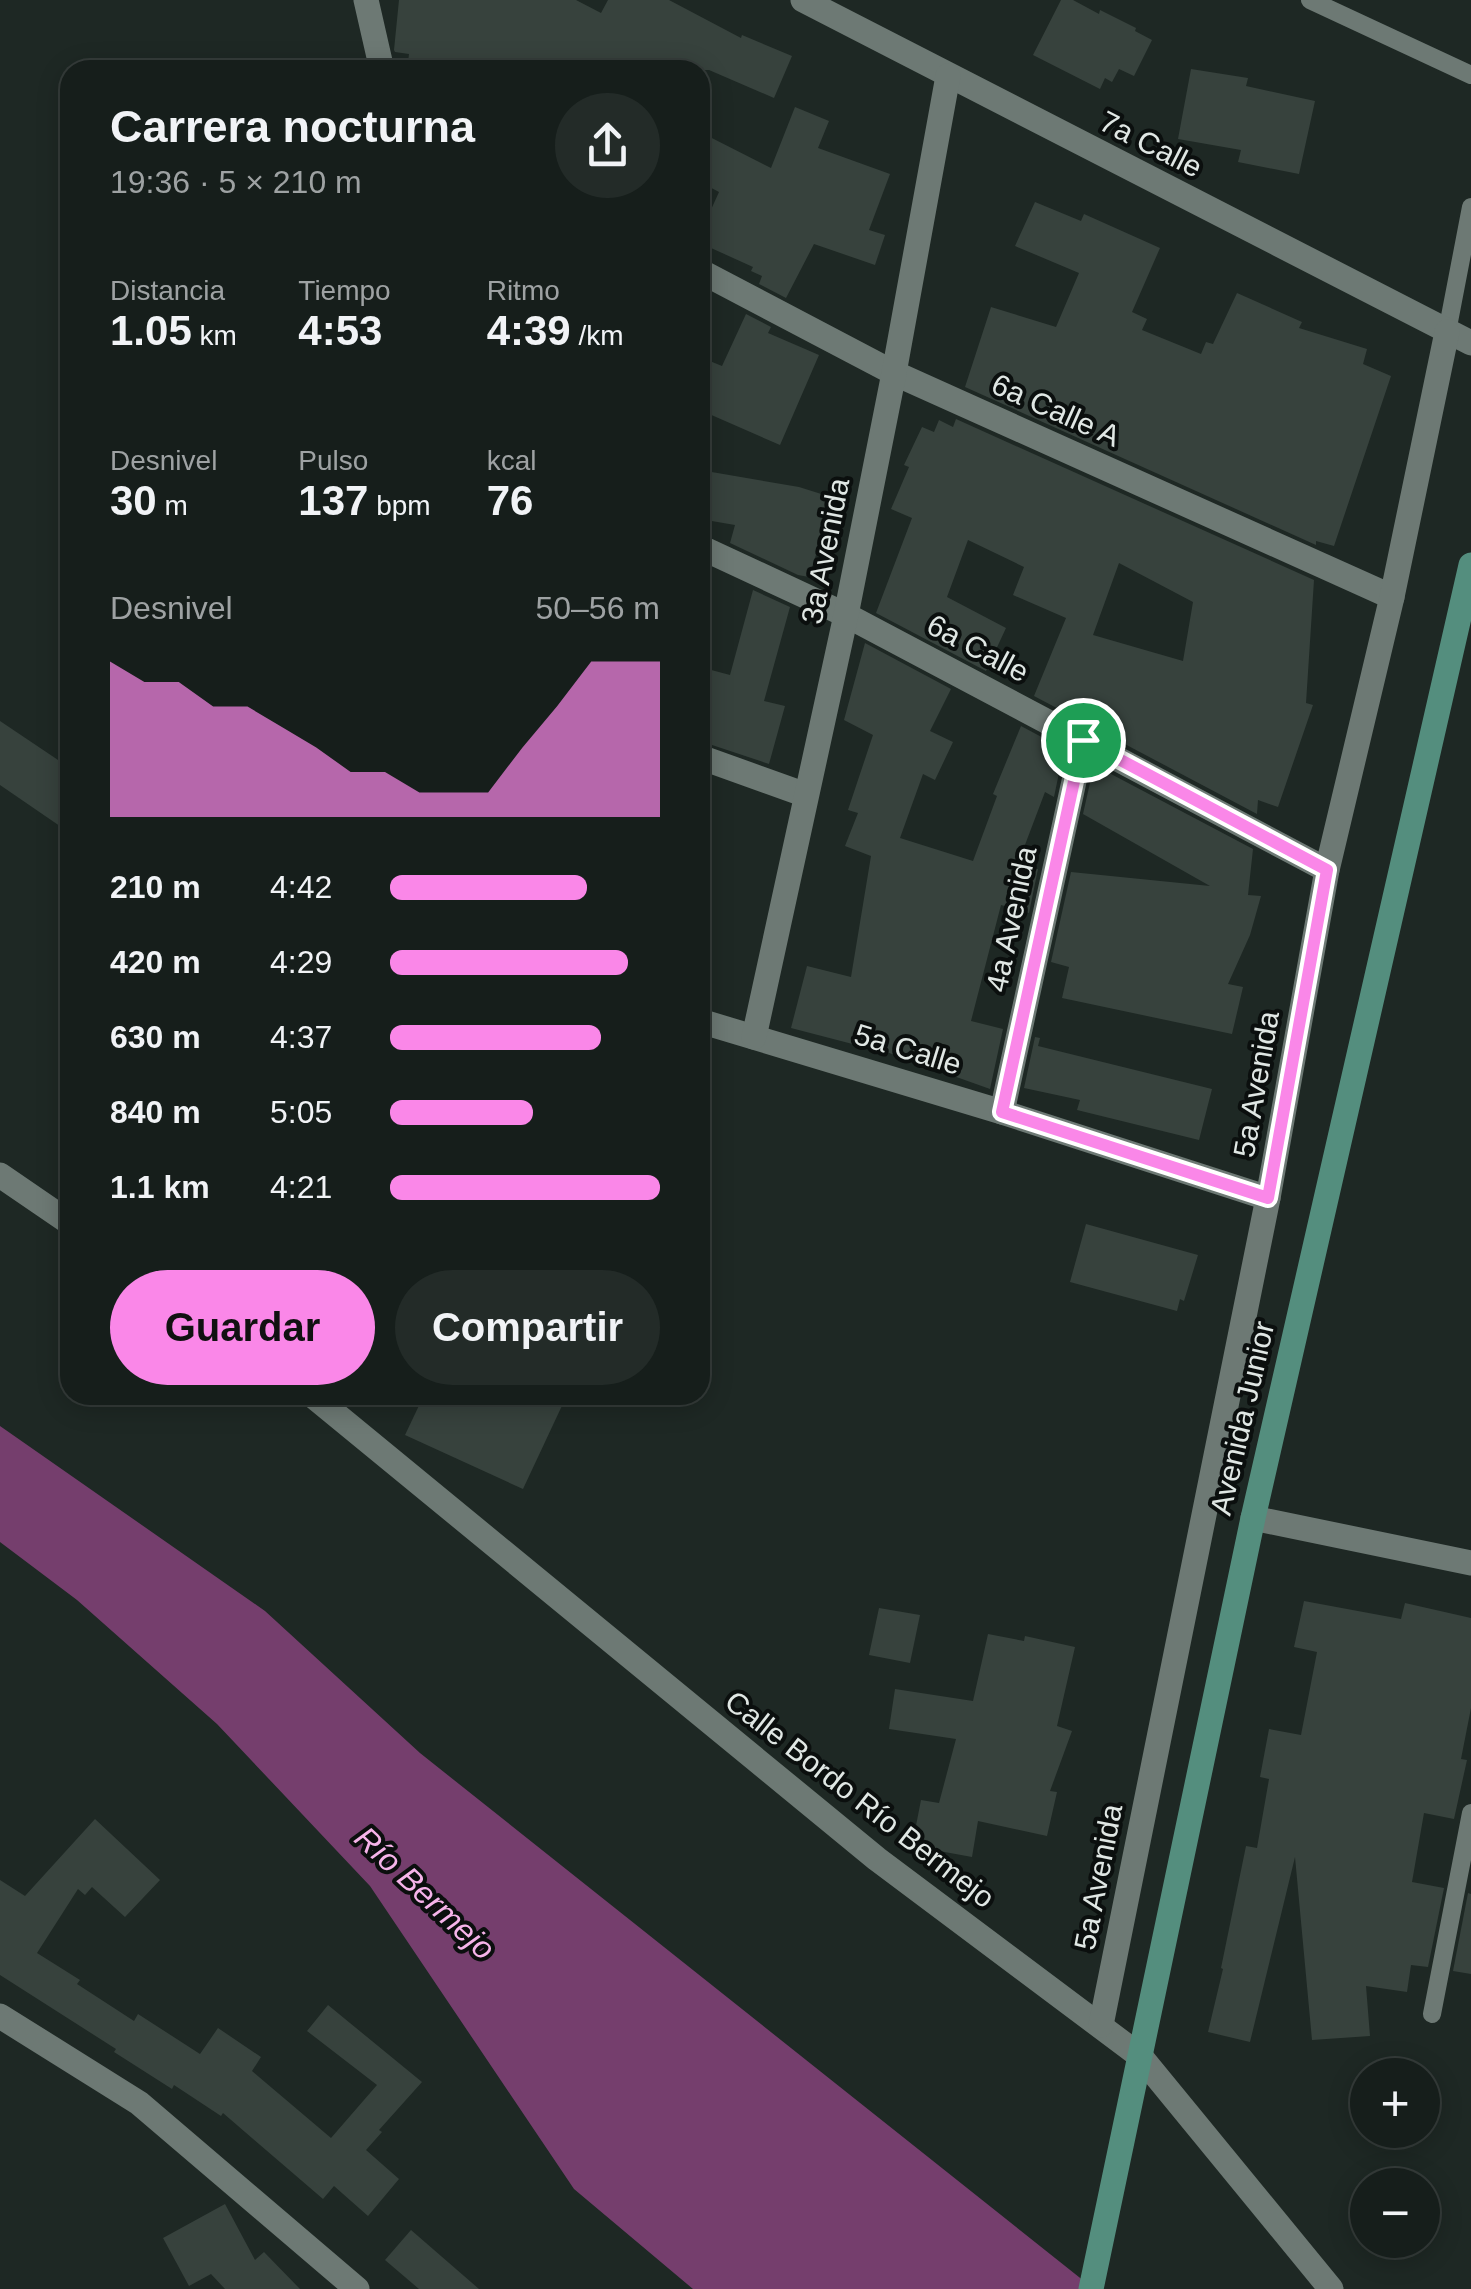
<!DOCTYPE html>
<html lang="es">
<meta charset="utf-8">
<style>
:root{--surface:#161e1b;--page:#232b28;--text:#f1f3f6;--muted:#9ea2a3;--line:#353c3a;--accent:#fa87e8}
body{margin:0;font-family:Arial,sans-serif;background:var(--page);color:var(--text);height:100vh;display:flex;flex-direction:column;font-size:38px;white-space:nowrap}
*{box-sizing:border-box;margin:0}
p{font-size:32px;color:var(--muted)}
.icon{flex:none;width:55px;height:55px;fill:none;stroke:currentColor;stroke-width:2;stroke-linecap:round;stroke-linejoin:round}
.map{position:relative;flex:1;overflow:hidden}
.panel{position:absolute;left:60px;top:60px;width:650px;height:1345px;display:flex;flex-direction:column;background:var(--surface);border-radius:30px;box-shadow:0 5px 25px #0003,0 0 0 2px var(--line)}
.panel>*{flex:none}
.controls{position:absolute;left:1350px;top:2058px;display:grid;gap:20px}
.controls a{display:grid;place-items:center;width:90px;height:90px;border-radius:50%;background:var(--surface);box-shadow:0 5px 25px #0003,0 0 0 2px var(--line);font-size:50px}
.pin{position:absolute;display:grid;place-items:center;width:85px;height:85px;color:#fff;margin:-42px;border:5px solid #fff;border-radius:50%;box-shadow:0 2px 10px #0007}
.round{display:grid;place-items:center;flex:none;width:105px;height:105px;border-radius:52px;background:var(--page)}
.summary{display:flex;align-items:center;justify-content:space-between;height:170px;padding:0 50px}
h1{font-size:45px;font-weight:600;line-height:75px}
.stats{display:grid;grid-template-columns:repeat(3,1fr);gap:15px;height:170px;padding:10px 50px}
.stats div{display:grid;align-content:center}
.stats b{font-size:42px;font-weight:600}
.stats small{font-size:28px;font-weight:400}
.stats p{font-size:28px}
.chart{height:280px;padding:20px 50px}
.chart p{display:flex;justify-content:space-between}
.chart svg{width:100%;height:180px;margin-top:10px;fill:var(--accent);opacity:.7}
.button{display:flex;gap:20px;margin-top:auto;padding:20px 50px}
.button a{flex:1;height:115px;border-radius:60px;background:var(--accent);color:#111;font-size:40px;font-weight:600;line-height:115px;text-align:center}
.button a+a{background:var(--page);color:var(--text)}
ul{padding:0 50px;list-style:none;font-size:32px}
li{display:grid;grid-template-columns:160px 120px 1fr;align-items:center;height:75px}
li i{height:25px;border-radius:12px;background:var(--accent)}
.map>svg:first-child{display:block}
.water{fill:#753e6d}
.building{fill:#37423d;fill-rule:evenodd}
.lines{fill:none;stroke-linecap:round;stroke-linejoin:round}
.service{stroke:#6d7974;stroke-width:18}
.minor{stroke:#6d7974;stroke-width:25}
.secondary{stroke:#548e7e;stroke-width:25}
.route-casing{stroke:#fff;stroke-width:20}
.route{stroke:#fa87e8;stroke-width:12}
.labels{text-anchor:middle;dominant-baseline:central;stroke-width:8;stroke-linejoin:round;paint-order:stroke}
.street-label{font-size:30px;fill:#e0e7e4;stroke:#0b0f0e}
.water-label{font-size:32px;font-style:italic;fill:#f6b4ea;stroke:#0b0f0e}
</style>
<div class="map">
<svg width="1471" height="2289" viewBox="0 0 1471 2289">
<rect width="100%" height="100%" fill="#1e2824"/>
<polygon class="water" points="0,1426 265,1611 420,1753 1094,2289 693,2289 574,2189 370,1886 217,1724 77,1600 0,1542"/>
<g class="building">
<polygon points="399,0 576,0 601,13 608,0 669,0 741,38 742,35 792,56 774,98 709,70 407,70 409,54 395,52 394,50"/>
<polygon points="1061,0 1073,0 1099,14 1100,10 1136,28 1135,31 1152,40 1134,76 1119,69 1112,82 1105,78 1100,89 1033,55"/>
<polygon points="1191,69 1248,78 1246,86 1315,101 1299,174 1238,162 1241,150 1178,139"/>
<polygon points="795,107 829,121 818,148 890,174 869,230 885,235 875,265 814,244 786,298 759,284 762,276 751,271 753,267 700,243 700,234 719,192 700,182 700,132 771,168"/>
<polygon points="1035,202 1081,221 1084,214 1160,248 1132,312 1147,319 1142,330 1201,354 1206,342 1213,344 1237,293 1302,322 1299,328 1367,349 1363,364 1391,376 1334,546 1316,541 1316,545 965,387 991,307 1056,327 1079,273 1015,246"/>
<polygon points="746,314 771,327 768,333 819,355 780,445 700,410 700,357 722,366"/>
<path d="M956,419l358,161 -8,123 7,2 -35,102 -20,-7 -1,14 -223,-118 32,-78 -53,-23 11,-28 -56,-27 -21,57 59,31 -20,43 -110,-58 36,-95 -21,-9 18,-42 -5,-2 18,-38 12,5 5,-12 14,7zM1119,563l74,39 -10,59 -90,-26z"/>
<polygon points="700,470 799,487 834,498 809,577 798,575 730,543 735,525 700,519"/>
<polygon points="753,590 790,607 764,701 785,706 769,764 700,741 700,667 730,675"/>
<polygon points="865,643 951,689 930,731 953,742 935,780 923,774 900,838 973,861 997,796 993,794 1021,726 1064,749 1054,797 1045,792 1017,866 1038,869 1029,913 1001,905 971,1021 1003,1029 990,1089 864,1044 864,1047 791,1028 807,966 851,977 871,856 845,846 858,813 848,810 873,735 844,720"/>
<polygon points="0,721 70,768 70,833 0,785"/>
<polygon points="1094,765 1253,849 1248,895 1261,896 1250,935 1228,984 1243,987 1232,1034 1062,998 1069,967 1051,962 1071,872 1210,886 1083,814"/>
<polygon points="1035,1037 1040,1038 1038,1046 1212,1089 1199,1140 1077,1110 1080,1100 1024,1088"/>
<polygon points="1086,1224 1198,1255 1184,1301 1180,1299 1177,1311 1070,1282"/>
<polygon points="424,1395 567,1395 523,1489 405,1435"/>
<polygon points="1304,1601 1401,1619 1405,1603 1471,1618 1471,1708 1461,1759 1467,1760 1454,1819 1424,1813 1412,1882 1444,1888 1428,1967 1411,1965 1407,1992 1366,1986 1370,2036 1312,2040 1295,1857 1250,2042 1208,2032 1223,1969 1221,1968 1246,1846 1257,1848 1269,1779 1260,1777 1269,1729 1301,1735 1317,1652 1294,1647"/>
<polygon points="879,1608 920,1615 910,1663 869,1655"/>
<polygon points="988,1634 1024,1641 1025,1636 1075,1647 1057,1726 1072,1731 1050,1791 1057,1792 1047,1836 978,1821 972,1857 912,1846 921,1800 939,1803 956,1739 889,1729 895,1689 973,1701"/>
<polygon points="95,1819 160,1880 125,1917 92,1887 85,1895 78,1889 37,1953 80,1980 77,1984 134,2021 138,2014 200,2054 218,2028 261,2057 252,2071 331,2138 377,2085 307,2031 328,2005 422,2082 379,2130 382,2132 366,2150 399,2179 368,2216 334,2186 323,2199 223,2113 221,2116 174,2085 172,2089 114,2052 116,2049 0,1975 0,1880 25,1896"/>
<polygon points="1468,1893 1471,1894 1471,1974 1453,1971"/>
<polygon points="225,2204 255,2260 264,2252 300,2289 225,2289 211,2274 189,2286 163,2238"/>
<polygon points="411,2230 479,2289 419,2289 385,2260"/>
</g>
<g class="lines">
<g class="service">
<polyline points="1310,0 1471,75"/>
<polyline points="1447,332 1471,207"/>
<polyline points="1432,2014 1471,1813"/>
</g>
<g class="minor">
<polyline points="366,0 382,70"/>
<polyline points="803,0 1471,343"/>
<polyline points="700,271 894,373 1392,597"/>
<polyline points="700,547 846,615 1327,870"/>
<polyline points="700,757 806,795"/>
<polyline points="700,1021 1002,1112 1268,1198"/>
<polyline points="754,1037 846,615 894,373 948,76"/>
<polyline points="1002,1112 1083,740"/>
<polyline points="0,1175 70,1223"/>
<polyline points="312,1395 877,1859 1140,2056 1331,2289"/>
<polyline points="1253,1518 1471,1563"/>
<polyline points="0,2016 139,2103 357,2289"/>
<polyline points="1101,2025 1268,1198 1327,870 1392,597 1447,332"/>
</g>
<polyline class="secondary" points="1091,2289 1253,1518 1471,565"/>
</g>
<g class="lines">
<g class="route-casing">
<polygon id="route" points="1083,740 1327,870 1268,1198 1002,1112"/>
</g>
<use href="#route" class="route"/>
</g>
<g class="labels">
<g class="street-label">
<text transform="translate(1151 144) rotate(27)">7a Calle</text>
<text transform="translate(1056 410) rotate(24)">6a Calle A</text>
<text transform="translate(825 551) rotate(-79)">3a Avenida</text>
<text transform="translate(978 648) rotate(28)">6a Calle</text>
<text transform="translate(1011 919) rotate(-78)">4a Avenida</text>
<text transform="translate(908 1049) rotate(17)">5a Calle</text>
<text transform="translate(1256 1084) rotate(-80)">5a Avenida</text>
<text transform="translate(1242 1418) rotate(-77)">Avenida Junior</text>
<text transform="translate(860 1799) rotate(38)">Calle Bordo Río Bermejo</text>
<text transform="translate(1098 1877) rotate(-79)">5a Avenida</text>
</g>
<g class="water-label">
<text transform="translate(425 1893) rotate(43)">Río Bermejo</text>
</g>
</g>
</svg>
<div class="controls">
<a>+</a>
<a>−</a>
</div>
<div class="pin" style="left:1083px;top:740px;background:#1e9e55"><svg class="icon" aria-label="arrive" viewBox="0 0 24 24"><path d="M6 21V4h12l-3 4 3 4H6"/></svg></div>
<section class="panel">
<div class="summary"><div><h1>Carrera nocturna</h1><p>19:36 · 5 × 210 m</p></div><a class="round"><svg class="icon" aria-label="share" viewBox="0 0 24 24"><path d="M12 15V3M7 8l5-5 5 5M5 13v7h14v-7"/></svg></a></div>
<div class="stats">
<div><p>Distancia</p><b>1.05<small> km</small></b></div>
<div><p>Tiempo</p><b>4:53</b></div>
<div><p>Ritmo</p><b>4:39<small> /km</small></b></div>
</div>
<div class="stats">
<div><p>Desnivel</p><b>30<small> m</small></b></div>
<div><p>Pulso</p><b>137<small> bpm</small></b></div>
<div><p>kcal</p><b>76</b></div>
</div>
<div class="chart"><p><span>Desnivel</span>50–56 m</p>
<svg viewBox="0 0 160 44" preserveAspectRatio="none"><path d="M0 44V6L10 11L20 11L30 17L40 17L50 22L60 27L70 33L80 33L90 38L100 38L110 38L120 27L130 17L140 6L150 6L160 6V44z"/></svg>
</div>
<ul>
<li><b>210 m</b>4:42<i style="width:73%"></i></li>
<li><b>420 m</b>4:29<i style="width:88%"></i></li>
<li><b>630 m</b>4:37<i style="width:78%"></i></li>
<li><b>840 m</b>5:05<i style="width:53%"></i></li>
<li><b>1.1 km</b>4:21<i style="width:100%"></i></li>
</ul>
<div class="button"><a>Guardar</a><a>Compartir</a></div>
</section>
</div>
